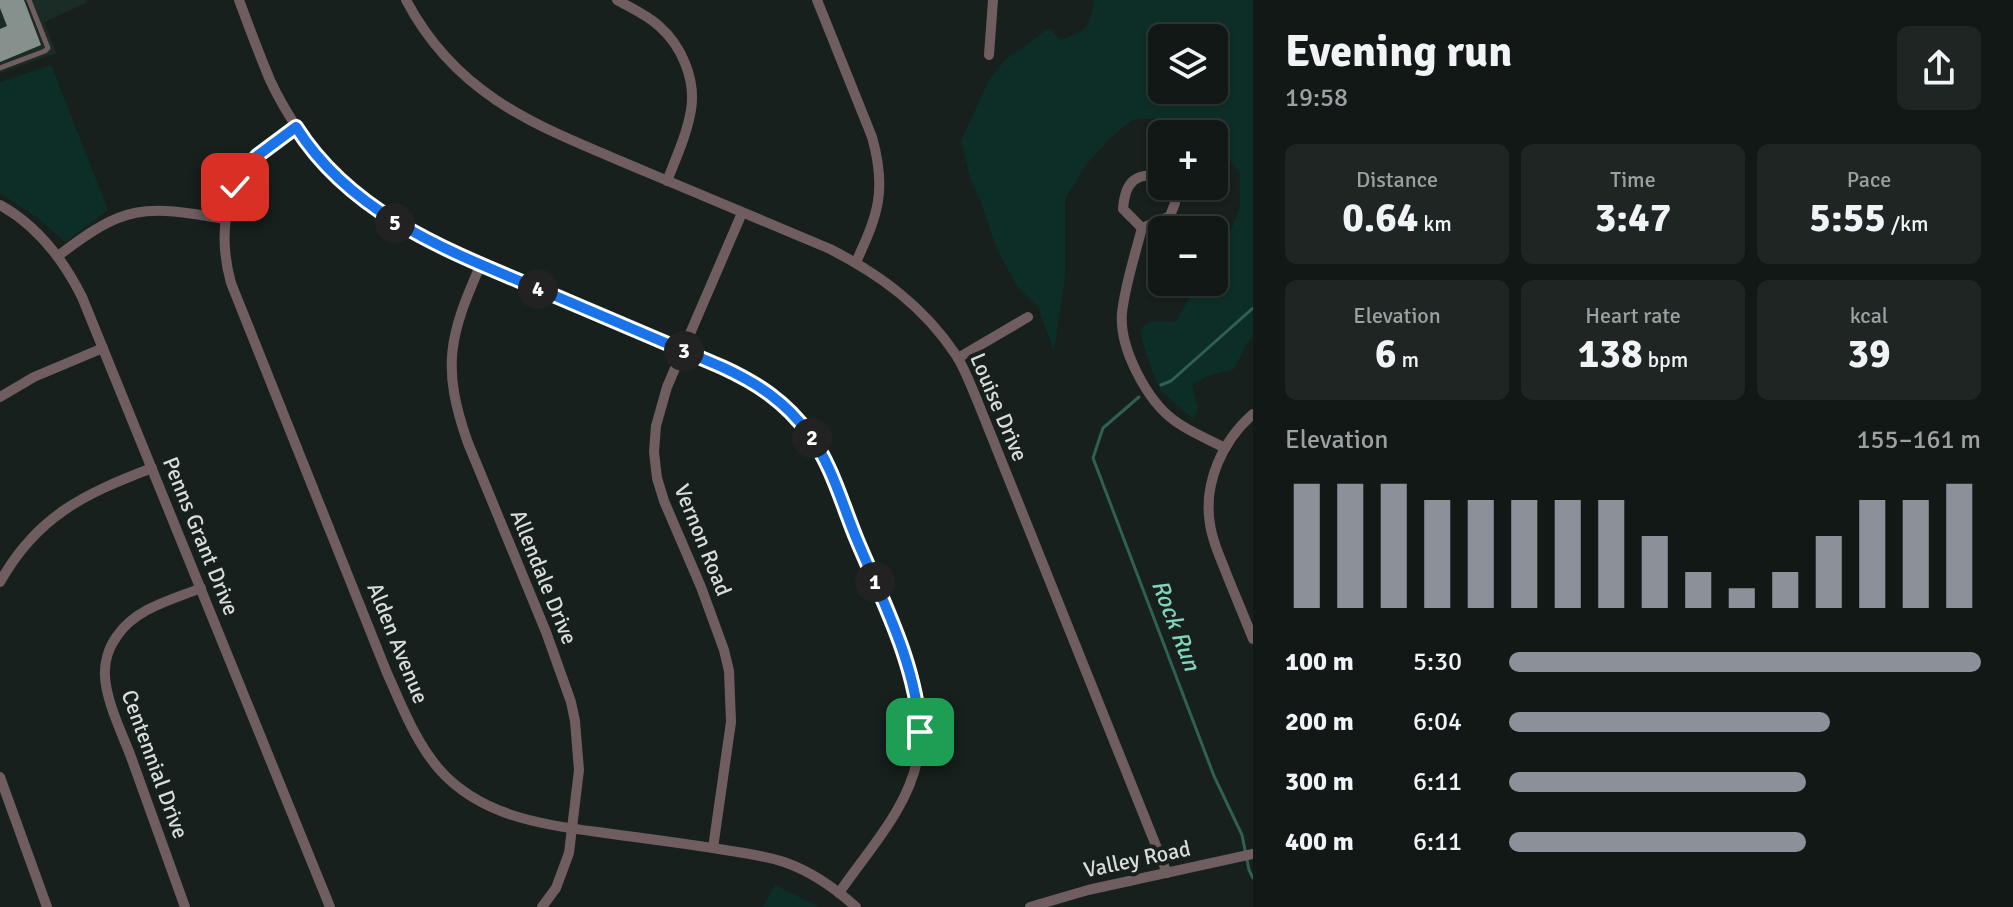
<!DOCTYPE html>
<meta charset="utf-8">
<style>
:root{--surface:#111816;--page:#1e2523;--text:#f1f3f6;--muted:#9ca0a1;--line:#303735;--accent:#8c9099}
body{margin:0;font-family:Signika,sans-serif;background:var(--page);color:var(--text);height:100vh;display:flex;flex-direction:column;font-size:30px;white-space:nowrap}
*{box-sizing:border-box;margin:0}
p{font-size:26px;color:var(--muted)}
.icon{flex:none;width:44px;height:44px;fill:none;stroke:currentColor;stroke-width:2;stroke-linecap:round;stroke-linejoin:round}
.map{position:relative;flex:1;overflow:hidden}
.panel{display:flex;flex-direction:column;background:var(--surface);width:760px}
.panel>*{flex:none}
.controls{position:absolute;left:1148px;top:24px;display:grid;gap:16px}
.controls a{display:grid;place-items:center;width:80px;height:80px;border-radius:12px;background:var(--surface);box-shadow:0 2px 6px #0004,0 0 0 2px var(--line);font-size:40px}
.pin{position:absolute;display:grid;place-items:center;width:68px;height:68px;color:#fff;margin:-34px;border-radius:16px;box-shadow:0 4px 12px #0006}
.km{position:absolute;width:40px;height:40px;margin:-20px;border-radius:50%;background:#222;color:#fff;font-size:22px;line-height:40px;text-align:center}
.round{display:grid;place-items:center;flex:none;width:84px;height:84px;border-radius:12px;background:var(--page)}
.headline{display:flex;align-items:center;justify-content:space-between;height:136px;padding:0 32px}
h1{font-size:44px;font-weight:800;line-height:60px}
.figures{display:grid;grid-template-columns:repeat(3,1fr);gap:12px;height:136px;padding:8px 32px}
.figures div{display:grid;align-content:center;border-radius:12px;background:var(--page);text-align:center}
.figures b{font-size:40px;font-weight:800}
.figures small{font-size:22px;font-weight:400}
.figures p{font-size:22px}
.chart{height:224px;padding:16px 32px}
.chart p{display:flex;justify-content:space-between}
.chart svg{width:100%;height:144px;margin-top:8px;stroke:var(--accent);stroke-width:6}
ul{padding:0 32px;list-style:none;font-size:26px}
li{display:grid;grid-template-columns:128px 96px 1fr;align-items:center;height:60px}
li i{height:20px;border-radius:10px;background:var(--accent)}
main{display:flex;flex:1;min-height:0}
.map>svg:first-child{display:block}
.built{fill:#1b2c27}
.green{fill:#0d2e26;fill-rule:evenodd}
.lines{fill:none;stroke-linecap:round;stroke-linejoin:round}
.stream{stroke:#306053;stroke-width:3}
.building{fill:#86918d}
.service{stroke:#705d60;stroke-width:5}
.minor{stroke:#705d60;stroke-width:10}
.route-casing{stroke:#fff;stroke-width:16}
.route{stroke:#1a73e8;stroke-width:10}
.labels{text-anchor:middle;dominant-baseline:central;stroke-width:8;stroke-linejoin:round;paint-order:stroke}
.street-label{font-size:22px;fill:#d7dddb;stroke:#17201d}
.water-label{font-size:24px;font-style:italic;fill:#81d3bc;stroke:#17201d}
</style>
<main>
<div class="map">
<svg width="1253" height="907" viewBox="0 0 1253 907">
<rect width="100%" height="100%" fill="#17201d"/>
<polygon class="built" points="0,0 87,0 86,3 44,22 56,53 0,73"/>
<g class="green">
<path d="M1094,0h159v336l-5,5 -14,28 -26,7 -16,9 6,23 -4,12 -34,-30 -13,-33 -7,-28 10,-8 25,1 24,-40h15v-25l18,-29 8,-22v-32l-26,-36v-4h-46l-8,-16 -28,2 -24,20 -21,24 -22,35v79l-11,74 -16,-45 -21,-21 -20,-36 -16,-48 -9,-18 -11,-43 28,-61 16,-20 44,-32 12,12c28,-11 28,-11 33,-40zM1162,38h52v52h-52z"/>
<polygon points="51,65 108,210 65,242 39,219 0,193 0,82"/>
<polygon points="775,885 817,906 816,907 763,907"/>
</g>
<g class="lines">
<g class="stream">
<polyline points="1161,385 1171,381 1253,308"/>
<polyline points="1139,397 1103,428 1093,458 1214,776 1242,835 1249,870 1253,878"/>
</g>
</g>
<polygon class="building" points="0,0 24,0 41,45 0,62 0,29 7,26 0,8"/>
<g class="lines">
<polyline class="service" points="0,68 45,51 48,48 29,0"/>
<g class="minor">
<path d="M239,0c10,27 20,54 31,80 34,73 86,121 156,160l313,134c27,16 50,33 69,58 23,31 34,70 48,105 25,63 73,146 63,214 -8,55 -50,98 -80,142"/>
<path d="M406,0c54,103 143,130 243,173 61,25 121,51 181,76 51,26 94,58 126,106 9,14 15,31 21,45l190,473"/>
<path d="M617,0c14,8 30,15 42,26 23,20 37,54 32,84 -4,24 -15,48 -24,71"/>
<path d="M817,0l55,137c15,53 6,78 -16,125"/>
<polyline points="989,55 993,0"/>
<path d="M296,127c-13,10 -29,19 -41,31 -33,35 -36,81 -24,125l156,390c15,33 28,68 52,96 40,46 102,56 159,63 43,6 85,11 127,18 20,3 40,6 59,12 26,9 52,27 72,45"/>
<path d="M0,205c38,21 63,54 82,92l248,610"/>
<path d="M1142,228c-7,27 -17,57 -20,85 -3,35 25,88 53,108 15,11 33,18 50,27"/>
<path d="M1142,228l-19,-19c2,-27 12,-37 39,-33"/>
<polyline points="1142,228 1170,216 1175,203 1174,186"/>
<path d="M58,256c67,-52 85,-51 167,-37"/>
<path d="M481,264c-32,72 -40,103 -13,179l78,189 25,70 4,19 4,49 -10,83 -13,35 -14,19"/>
<polyline points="958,358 1028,317"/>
<polyline points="0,397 34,377 103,348"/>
<path d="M1253,414c-30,26 -50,69 -43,110 2,16 9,31 15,46 9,23 19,46 28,69"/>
<path d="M0,582c37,-66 84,-88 152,-114"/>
<polyline points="0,777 47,907"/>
<polyline points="713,848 731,722 729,671 724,650 701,587 664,501 657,478 654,452 656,426 667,387 742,213"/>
<path d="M185,907c-18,-50 -36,-100 -54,-150 -9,-24 -25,-56 -26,-81 -1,-14 4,-29 12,-40 19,-28 55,-36 84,-48"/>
<polyline points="1030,907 1088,890 1253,854"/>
</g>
</g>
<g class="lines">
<g class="route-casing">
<path id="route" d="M235,187l13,-20 9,-11 39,-29c58,92 163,128 257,168 56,24 113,48 169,72 35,16 64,35 87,67 23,31 33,70 48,106 26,62 59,124 63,192"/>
</g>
<use href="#route" class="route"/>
</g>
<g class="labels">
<g class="street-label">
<text transform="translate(999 407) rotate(67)">Louise Drive</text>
<text transform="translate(201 536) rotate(68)">Penns Grant Drive</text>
<text transform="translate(703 540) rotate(68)">Vernon Road</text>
<text transform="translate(544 577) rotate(68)">Allendale Drive</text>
<text transform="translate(398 643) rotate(68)">Alden Avenue</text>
<text transform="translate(155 764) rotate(70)">Centennial Drive</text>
<text transform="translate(1137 859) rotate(-12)">Valley Road</text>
</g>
<g class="water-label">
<text transform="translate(1176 625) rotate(69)">Rock Run</text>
</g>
</g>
</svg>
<div class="controls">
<a><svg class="icon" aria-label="layers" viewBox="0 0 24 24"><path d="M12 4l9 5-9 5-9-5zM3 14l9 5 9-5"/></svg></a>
<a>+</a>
<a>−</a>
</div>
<div class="pin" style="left:920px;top:732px;background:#1e9e55"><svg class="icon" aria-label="arrive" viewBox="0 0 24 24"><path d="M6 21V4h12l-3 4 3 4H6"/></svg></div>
<div class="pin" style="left:235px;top:187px;background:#d93025"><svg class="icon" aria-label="check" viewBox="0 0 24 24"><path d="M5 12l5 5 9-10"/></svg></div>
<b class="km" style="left:875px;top:582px">1</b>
<b class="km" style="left:812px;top:438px">2</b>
<b class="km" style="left:684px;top:351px">3</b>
<b class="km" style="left:538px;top:289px">4</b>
<b class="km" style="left:395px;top:223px">5</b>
</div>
<section class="panel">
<div class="headline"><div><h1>Evening run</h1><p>19:58</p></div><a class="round"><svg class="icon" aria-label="share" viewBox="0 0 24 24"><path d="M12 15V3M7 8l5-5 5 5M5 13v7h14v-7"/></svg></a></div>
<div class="figures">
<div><p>Distance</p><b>0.64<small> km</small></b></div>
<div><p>Time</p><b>3:47</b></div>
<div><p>Pace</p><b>5:55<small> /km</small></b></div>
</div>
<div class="figures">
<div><p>Elevation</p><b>6<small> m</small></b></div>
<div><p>Heart rate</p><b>138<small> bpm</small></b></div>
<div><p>kcal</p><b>39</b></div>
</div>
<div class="chart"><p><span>Elevation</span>155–161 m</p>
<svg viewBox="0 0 160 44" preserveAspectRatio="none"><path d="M5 44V6M15 44V6M25 44V6M35 44V11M45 44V11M55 44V11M65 44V11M75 44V11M85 44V22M95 44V33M105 44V38M115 44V33M125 44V22M135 44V11M145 44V11M155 44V6"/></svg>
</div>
<ul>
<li><b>100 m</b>5:30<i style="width:100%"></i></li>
<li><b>200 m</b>6:04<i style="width:68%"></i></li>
<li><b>300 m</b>6:11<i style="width:63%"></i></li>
<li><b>400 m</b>6:11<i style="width:63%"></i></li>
</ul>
</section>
</main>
